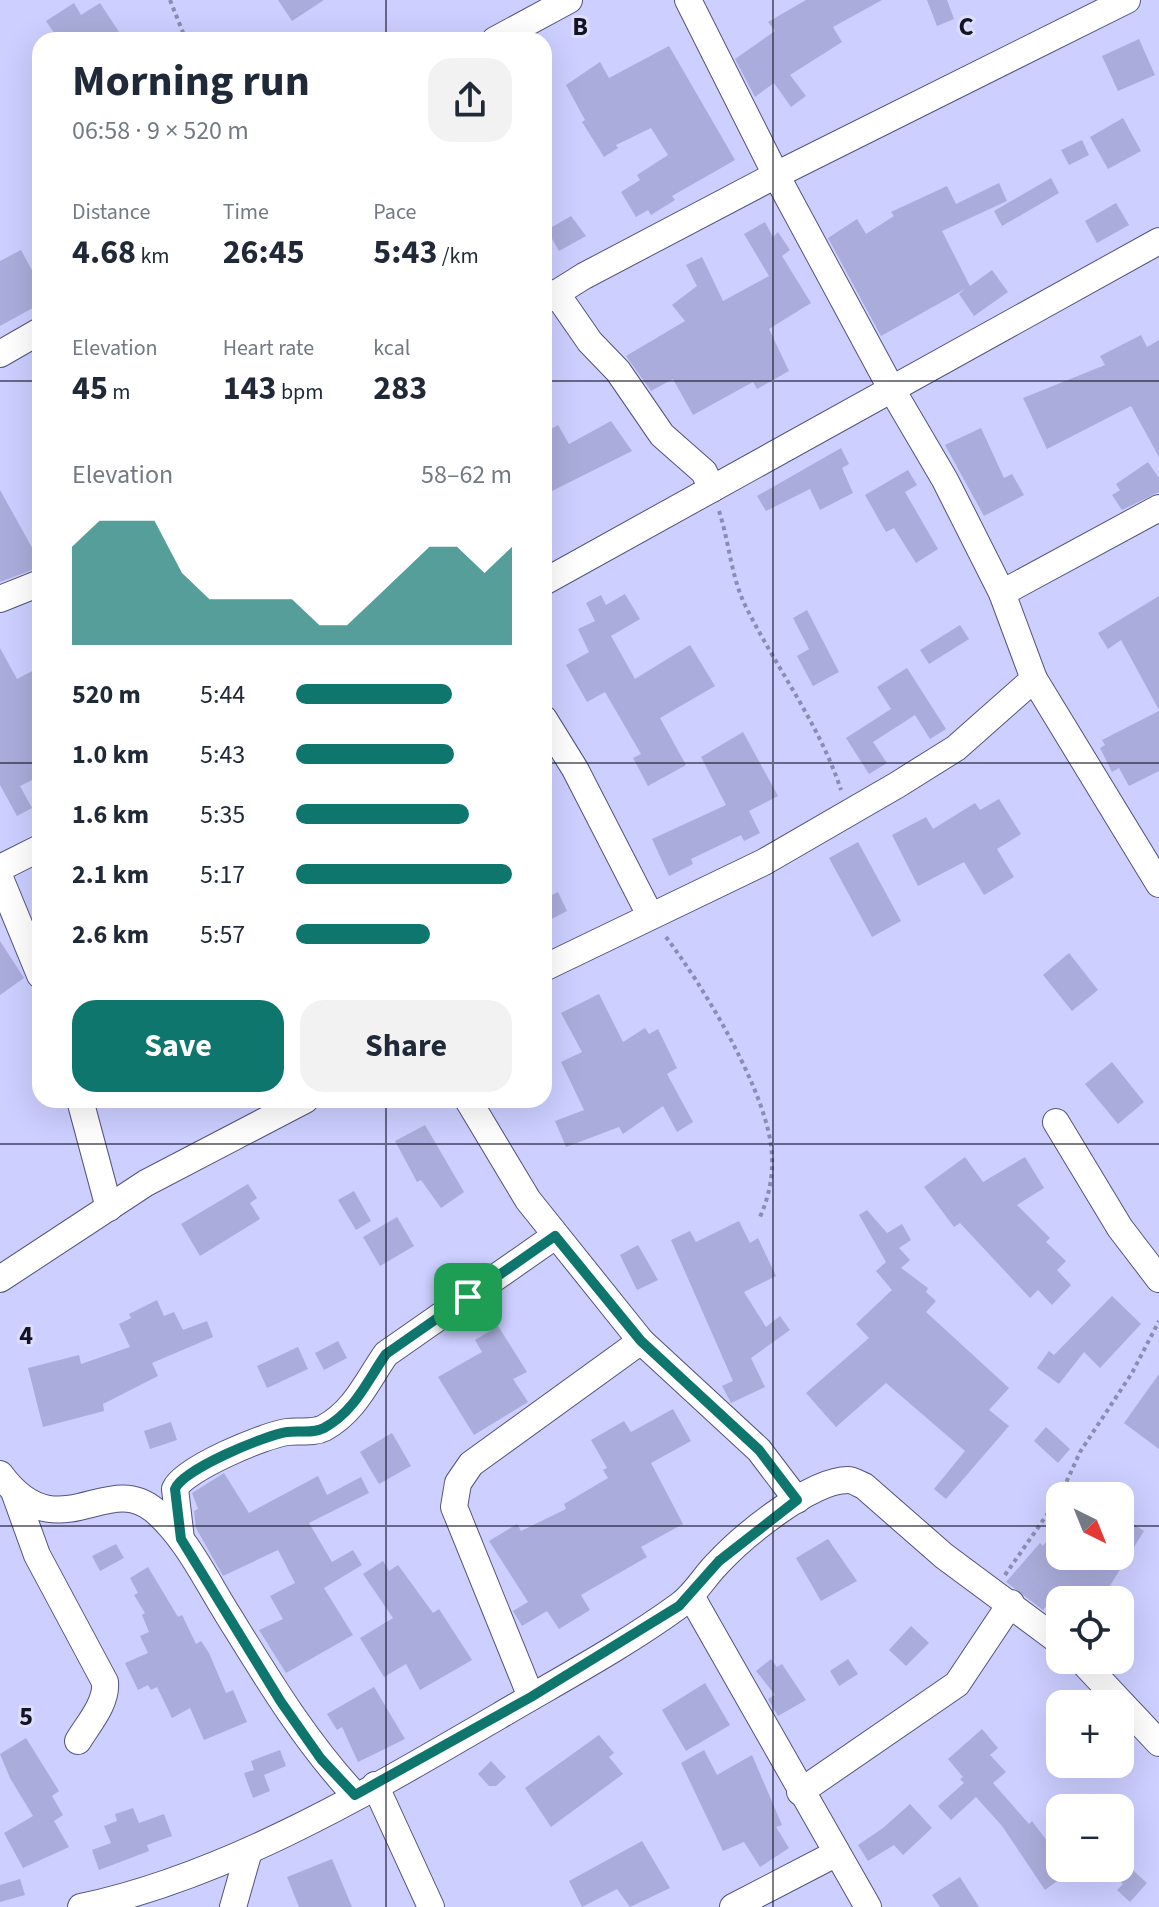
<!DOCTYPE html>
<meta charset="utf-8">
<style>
:root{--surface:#fff;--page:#f2f2f3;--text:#1f2937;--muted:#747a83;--accent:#0f766e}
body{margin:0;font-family:"Source Sans 3",sans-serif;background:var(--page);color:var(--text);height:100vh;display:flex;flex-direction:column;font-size:30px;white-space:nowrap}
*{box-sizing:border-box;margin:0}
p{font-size:26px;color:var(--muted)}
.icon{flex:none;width:44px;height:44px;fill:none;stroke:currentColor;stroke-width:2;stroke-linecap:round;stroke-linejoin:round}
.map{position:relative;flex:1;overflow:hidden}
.panel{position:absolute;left:32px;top:32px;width:520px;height:1076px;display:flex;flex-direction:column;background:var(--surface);border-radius:24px;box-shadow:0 8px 32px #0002}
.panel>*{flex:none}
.needle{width:52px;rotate:137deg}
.fabs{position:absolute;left:1046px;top:1482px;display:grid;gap:16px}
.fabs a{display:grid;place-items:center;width:88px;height:88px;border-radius:16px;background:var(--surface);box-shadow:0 8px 32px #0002;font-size:40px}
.pin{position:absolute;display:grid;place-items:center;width:68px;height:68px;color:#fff;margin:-34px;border-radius:16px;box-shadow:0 4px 12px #0006}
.round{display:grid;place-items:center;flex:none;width:84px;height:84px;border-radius:24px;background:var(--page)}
.overview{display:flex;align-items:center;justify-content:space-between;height:136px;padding:0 40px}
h1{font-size:44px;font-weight:700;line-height:60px}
.figures{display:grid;grid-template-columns:repeat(3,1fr);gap:12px;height:136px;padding:8px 40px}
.figures div{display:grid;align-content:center}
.figures b{font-size:34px;font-weight:700}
.figures small{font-size:22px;font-weight:400}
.figures p{font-size:22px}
.chart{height:224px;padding:16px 40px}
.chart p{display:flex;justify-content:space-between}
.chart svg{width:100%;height:144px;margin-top:8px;fill:var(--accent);opacity:.7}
.action{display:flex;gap:16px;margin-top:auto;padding:16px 40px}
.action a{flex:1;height:92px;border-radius:24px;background:var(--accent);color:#fff;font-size:32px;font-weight:700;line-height:92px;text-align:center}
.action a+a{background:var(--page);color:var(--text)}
ul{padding:0 40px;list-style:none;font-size:26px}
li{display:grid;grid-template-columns:128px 96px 1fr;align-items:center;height:60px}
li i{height:20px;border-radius:10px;background:var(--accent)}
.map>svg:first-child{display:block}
.building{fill:#aaaddb}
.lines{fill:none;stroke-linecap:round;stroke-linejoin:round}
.street-casing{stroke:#53547d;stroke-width:28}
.path{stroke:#8a8cb1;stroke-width:4;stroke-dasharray:4 4;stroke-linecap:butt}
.street{stroke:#fff;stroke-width:26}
.route-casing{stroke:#fff;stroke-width:16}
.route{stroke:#0f766e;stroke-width:10}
.grid{fill:none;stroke:#121323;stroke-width:2;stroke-opacity:0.55}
.grid-label{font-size:26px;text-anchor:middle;font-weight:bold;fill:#121323;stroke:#dcdefb;stroke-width:6;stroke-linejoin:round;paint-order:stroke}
</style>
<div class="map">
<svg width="1159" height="1907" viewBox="0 0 1159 1907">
<rect width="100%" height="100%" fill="#cccfff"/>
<g class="building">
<polygon points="278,0 324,0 292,21"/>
<polygon points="806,0 882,0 833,27 842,42 790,75 806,96 791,107 774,83 755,97 735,59 775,31 768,22"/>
<polygon points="927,0 947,0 954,19 937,26"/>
<polygon points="74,3 81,15 100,3 119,32 106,40 59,40 46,21"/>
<polygon points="1139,39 1155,75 1118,91 1102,56"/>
<polygon points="669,46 735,160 672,196 675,200 651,215 648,210 636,217 621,192 640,180 637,175 668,155 651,128 616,145 618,148 604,157 582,122 585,120 566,85 600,62 609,78"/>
<polygon points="1123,118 1141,151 1108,169 1090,137"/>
<polygon points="1082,140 1089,155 1069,165 1061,150"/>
<polygon points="1051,178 1059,193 1002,226 994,211"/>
<polygon points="999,183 1007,201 942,231 970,286 992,270 1008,292 974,316 959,294 965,289 881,336 828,238 857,219 866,234 894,216 891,212 947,186 956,204"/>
<polygon points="1116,203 1129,225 1097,243 1085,221"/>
<polygon points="571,216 586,236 559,251 547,230"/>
<polygon points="765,222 773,237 778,232 790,250 782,256 811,303 769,329 789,371 757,389 753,382 693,415 673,379 651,391 626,356 685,321 672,305 697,286 686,265 702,257 723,301 769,276 744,234"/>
<polygon points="21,250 40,285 40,304 0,326 0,261"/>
<polygon points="1141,335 1147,347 1159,340 1159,457 1131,406 1047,449 1023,398 1105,365 1100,356"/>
<polygon points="611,421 632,451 544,495 544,433 558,425 569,444"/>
<polygon points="981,428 1004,478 1012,474 1024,495 984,516 945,445"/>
<polygon points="841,448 849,464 842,468 853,493 820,510 810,489 766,511 757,496"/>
<polygon points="1148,462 1159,478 1159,492 1122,510 1112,495 1120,490 1116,484"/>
<polygon points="908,470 917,485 905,492 938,549 916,563 894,528 886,532 865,495"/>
<polygon points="0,490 40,562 40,567 0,582"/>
<polygon points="625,594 640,619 611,636 635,679 690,645 715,686 660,718 686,765 648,786 633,758 641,754 605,692 587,702 566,665 589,652 578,629 595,621 586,603 601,595 606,605"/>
<polygon points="1159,596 1159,710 1121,640 1108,649 1098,633"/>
<polygon points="807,610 839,672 813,686 797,656 809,649 793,618"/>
<polygon points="960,625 969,639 929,664 920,650"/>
<polygon points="0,648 17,679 40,667 40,776 20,786 32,808 17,816 0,785"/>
<polygon points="907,668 946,729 930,739 915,715 873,742 887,763 869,774 846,738 891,709 877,687"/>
<polygon points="1159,711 1159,771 1129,786 1119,768 1112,772 1100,748 1105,745 1102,740"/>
<polygon points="743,732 778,796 749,811 760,833 744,841 741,835 691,859 693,864 669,876 652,839 726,805 701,757"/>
<polygon points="999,799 1021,834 997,849 1014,877 984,895 964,862 918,886 892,835 926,817 933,829 975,803 980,810"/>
<polygon points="858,842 901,921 872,937 829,858"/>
<polygon points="558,892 567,911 544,923 544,899"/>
<polygon points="0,941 24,978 0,995"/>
<polygon points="1069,953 1098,990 1072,1011 1043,975"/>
<polygon points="599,994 623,1042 645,1028 649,1034 658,1029 677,1068 667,1074 693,1122 677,1132 663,1106 623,1134 619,1127 566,1147 555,1121 584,1110 561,1062 582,1052 561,1013"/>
<polygon points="1112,1062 1144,1102 1118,1124 1085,1084"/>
<polygon points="425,1125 464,1192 441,1208 421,1180 417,1182 395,1141"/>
<polygon points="965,1157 983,1182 1025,1157 1044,1188 1017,1205 1050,1238 1046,1242 1066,1261 1057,1270 1071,1285 1052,1305 1038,1290 1030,1298 960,1223 954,1227 924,1187"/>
<polygon points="248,1184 257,1198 250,1203 260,1219 200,1256 181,1224"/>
<polygon points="354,1191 371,1221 356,1230 338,1200"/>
<polygon points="867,1210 887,1233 902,1224 911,1240 899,1248 910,1260 901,1268 928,1288 926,1292 936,1301 926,1312 1009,1388 989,1410 1009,1426 946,1499 934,1489 965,1451 886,1383 836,1427 806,1393 869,1338 856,1324 892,1290 876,1271 886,1262 859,1215"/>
<polygon points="397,1217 414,1246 380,1266 363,1237"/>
<polygon points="739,1221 750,1243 758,1238 776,1276 744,1292 766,1327 780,1316 790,1330 751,1358 765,1387 731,1403 722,1386 733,1381 671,1240 690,1231 696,1242"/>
<polygon points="638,1245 658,1280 637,1290 620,1255"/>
<polygon points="1112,1296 1141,1324 1100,1368 1084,1352 1059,1384 1037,1368 1049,1351 1054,1355"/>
<polygon points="157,1300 164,1316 174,1312 183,1330 207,1321 213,1337 152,1363 158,1376 103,1404 104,1411 43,1427 28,1368 79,1355 81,1364 130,1347 119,1324 131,1318 129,1314"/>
<polygon points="498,1326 527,1372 513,1379 528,1402 474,1435 438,1377 482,1352 475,1340"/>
<polygon points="338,1341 347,1358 324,1370 315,1353"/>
<polygon points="298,1347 308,1369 267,1388 257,1366"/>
<polygon points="1159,1374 1159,1449 1124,1423"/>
<polygon points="673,1409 691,1441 651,1463 683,1524 641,1547 647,1557 581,1595 590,1610 559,1629 547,1611 522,1626 513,1611 528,1602 489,1541 517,1524 521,1531 566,1509 564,1504 608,1478 603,1470 607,1468 591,1440 624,1421 631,1432"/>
<polygon points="171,1422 177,1440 150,1449 144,1431"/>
<polygon points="1046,1427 1070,1449 1058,1463 1034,1441"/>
<polygon points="392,1433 411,1466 379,1484 360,1452"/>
<polygon points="224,1473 249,1513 318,1476 327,1495 361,1477 369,1493 309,1523 332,1562 353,1550 362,1565 324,1588 353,1635 286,1673 259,1630 283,1619 270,1596 295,1583 278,1550 223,1576 196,1528 194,1511 198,1509 192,1493"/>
<polygon points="1120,1515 1144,1531 1101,1600 1052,1600 1043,1610 1006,1582 1040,1543 1043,1546 1060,1522 1060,1556 1120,1556"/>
<polygon points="828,1539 857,1581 821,1601 796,1558"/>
<polygon points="116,1544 124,1558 100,1571 92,1556"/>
<polygon points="383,1561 389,1571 398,1565 433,1613 439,1609 472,1660 420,1690 406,1664 384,1677 360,1638 393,1618 363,1574"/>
<polygon points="148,1567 178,1617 182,1615 196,1644 201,1641 209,1653 226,1693 233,1690 247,1722 204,1740 190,1708 172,1718 157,1687 151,1690 148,1685 138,1690 125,1663 148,1653 140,1636 149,1632 142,1615 145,1613 134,1595 138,1593 130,1578"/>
<polygon points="911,1626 929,1643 906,1666 889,1650"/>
<polygon points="771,1659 777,1667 782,1664 806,1700 778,1716 768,1699 775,1695 756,1671"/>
<polygon points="848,1659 858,1674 839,1686 830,1671"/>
<polygon points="705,1683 730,1725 686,1751 662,1710"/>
<polygon points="374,1687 405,1739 358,1762 342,1727 337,1730 327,1714"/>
<polygon points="982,1729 998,1748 990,1755 1006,1772 993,1783 1029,1824 1032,1821 1060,1858 1060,1879 1045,1890 1002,1826 976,1797 951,1820 938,1806 964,1783 960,1779 963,1777 948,1759"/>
<polygon points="599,1735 614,1753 609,1757 623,1774 551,1827 525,1788"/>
<polygon points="26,1738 59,1791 52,1796 63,1815 54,1821 69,1847 23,1868 4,1833 33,1816 10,1778 0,1754"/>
<polygon points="280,1750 286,1766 264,1775 270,1791 253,1798 244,1773 254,1770 251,1761"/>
<polygon points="704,1750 717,1775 752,1755 782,1825 776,1827 789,1848 760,1867 744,1842 723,1851 681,1763"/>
<polygon points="491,1761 506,1777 496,1786 489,1786 478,1774"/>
<polygon points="910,1804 932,1828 903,1855 894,1845 868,1861 858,1845 883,1828"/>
<polygon points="133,1808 139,1823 164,1814 172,1836 147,1845 149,1851 99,1870 92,1850 111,1843 104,1826 117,1821 115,1814"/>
<polygon points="642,1841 670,1888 630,1907 617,1889 582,1907 569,1881"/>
<polygon points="332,1859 352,1907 299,1907 287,1877"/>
<polygon points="1126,1864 1147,1883 1130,1902 1117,1890 1123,1884 1115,1877"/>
<polygon points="960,1877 979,1907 940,1907 932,1895"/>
<polygon points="20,1879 25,1895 0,1902 0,1885"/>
</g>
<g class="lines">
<g class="street-casing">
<g id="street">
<polyline points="688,0 776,175 891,388 945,480 1002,593 1034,679 1159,884"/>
<polyline points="495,40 569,0"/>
<polyline points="556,293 590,342 618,371 662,435 704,472 712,489"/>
<polyline points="544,301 584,276 776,175 1127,0"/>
<polyline points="0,354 40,331"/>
<polyline points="544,582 1159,241"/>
<polyline points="1002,593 1159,508"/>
<polyline points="0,599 40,583"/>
<polyline points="544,719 575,769 650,915"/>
<polyline points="0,868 40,848"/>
<polyline points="0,878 40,975"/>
<polyline points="544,968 764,862 897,785 956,748 1034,679"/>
<polyline points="80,1100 109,1208"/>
<polyline points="468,1100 528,1200 641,1341 759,1450 797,1500"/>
<polyline points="1056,1122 1120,1228 1159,1279"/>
<polyline points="0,1279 146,1183 305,1100"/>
<path d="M0,1474c58,79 106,-4 154,36 32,27 52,70 74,105 39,63 76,125 127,180"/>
<path d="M15,1494l22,61 68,127c2,21 -16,41 -27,59"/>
<path d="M181,1539l-6,-50c8,-20 90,-54 112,-57 13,-2 25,2 37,-4 31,-17 43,-47 62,-74l169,-118"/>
<polyline points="691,1596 868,1907"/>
<polyline points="1081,1660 1159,1743"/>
<polyline points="531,1697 454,1507 458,1483 471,1464 641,1341"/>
<polyline points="375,1785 431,1907"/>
<polyline points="800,1792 957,1684 1011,1603"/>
<path d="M81,1907c147,-31 289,-116 418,-191 61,-36 125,-70 181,-111 15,-11 24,-28 37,-41 24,-26 93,-84 131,-84 5,0 11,4 16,6l80,70 116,86"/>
<polyline points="233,1907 249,1851"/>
<polyline points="733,1907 837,1853"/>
</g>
</g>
<g class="path">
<polyline points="170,0 186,40"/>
<path d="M719,511c10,30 12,65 26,94 31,63 74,118 96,185"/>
<path d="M666,937c37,49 93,142 104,202 5,27 1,53 -10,78"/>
<polyline points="1005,1575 1060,1496 1080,1452 1132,1373 1159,1321"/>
</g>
<use href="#street" class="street"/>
</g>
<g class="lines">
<g class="route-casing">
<path id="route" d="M555,1236l86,105 118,109 38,50 -78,61 -40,45 -148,91 -176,98 -34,-36 -40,-57 -100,-163 -6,-50c8,-20 91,-54 112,-57 13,-2 25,2 37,-4 31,-17 43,-47 62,-74z"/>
</g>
<use href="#route" class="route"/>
</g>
<path class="grid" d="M386,0v40M773,0v1907M0,381h40M544,381h615M0,763h40M544,763h615M386,1100v807M0,1144h1159M0,1526h1060M1120,1526h39"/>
<g class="grid-label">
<text x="580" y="35">B</text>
<text x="966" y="35">C</text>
<text x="26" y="1344">4</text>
<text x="26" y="1725">5</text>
</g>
</svg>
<div class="fabs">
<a><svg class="needle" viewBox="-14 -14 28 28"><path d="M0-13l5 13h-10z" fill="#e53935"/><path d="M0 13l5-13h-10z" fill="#747a83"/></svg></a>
<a><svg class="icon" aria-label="locate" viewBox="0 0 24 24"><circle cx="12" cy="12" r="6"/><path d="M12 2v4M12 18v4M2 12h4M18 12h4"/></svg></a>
<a>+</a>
<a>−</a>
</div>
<div class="pin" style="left:468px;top:1297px;background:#1e9e55"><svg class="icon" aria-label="arrive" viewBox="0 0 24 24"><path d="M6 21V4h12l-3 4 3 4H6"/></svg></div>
<section class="panel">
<div class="overview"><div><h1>Morning run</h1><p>06:58 · 9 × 520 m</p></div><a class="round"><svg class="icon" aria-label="share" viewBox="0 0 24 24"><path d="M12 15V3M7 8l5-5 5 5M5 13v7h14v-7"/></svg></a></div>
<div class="figures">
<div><p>Distance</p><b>4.68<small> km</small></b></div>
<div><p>Time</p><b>26:45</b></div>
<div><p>Pace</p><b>5:43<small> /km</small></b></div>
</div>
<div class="figures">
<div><p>Elevation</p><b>45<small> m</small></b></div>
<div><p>Heart rate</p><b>143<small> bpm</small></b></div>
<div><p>kcal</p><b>283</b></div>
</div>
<div class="chart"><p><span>Elevation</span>58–62 m</p>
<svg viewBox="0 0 160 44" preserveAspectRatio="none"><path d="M0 44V14L10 6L20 6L30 6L40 22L50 30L60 30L70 30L80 30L90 38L100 38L110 30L120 22L130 14L140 14L150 22L160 14V44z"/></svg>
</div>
<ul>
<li><b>520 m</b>5:44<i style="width:72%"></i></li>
<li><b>1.0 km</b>5:43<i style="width:73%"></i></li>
<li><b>1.6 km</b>5:35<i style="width:80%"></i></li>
<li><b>2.1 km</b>5:17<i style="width:100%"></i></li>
<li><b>2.6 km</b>5:57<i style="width:62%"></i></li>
</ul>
<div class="action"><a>Save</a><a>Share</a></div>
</section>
</div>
